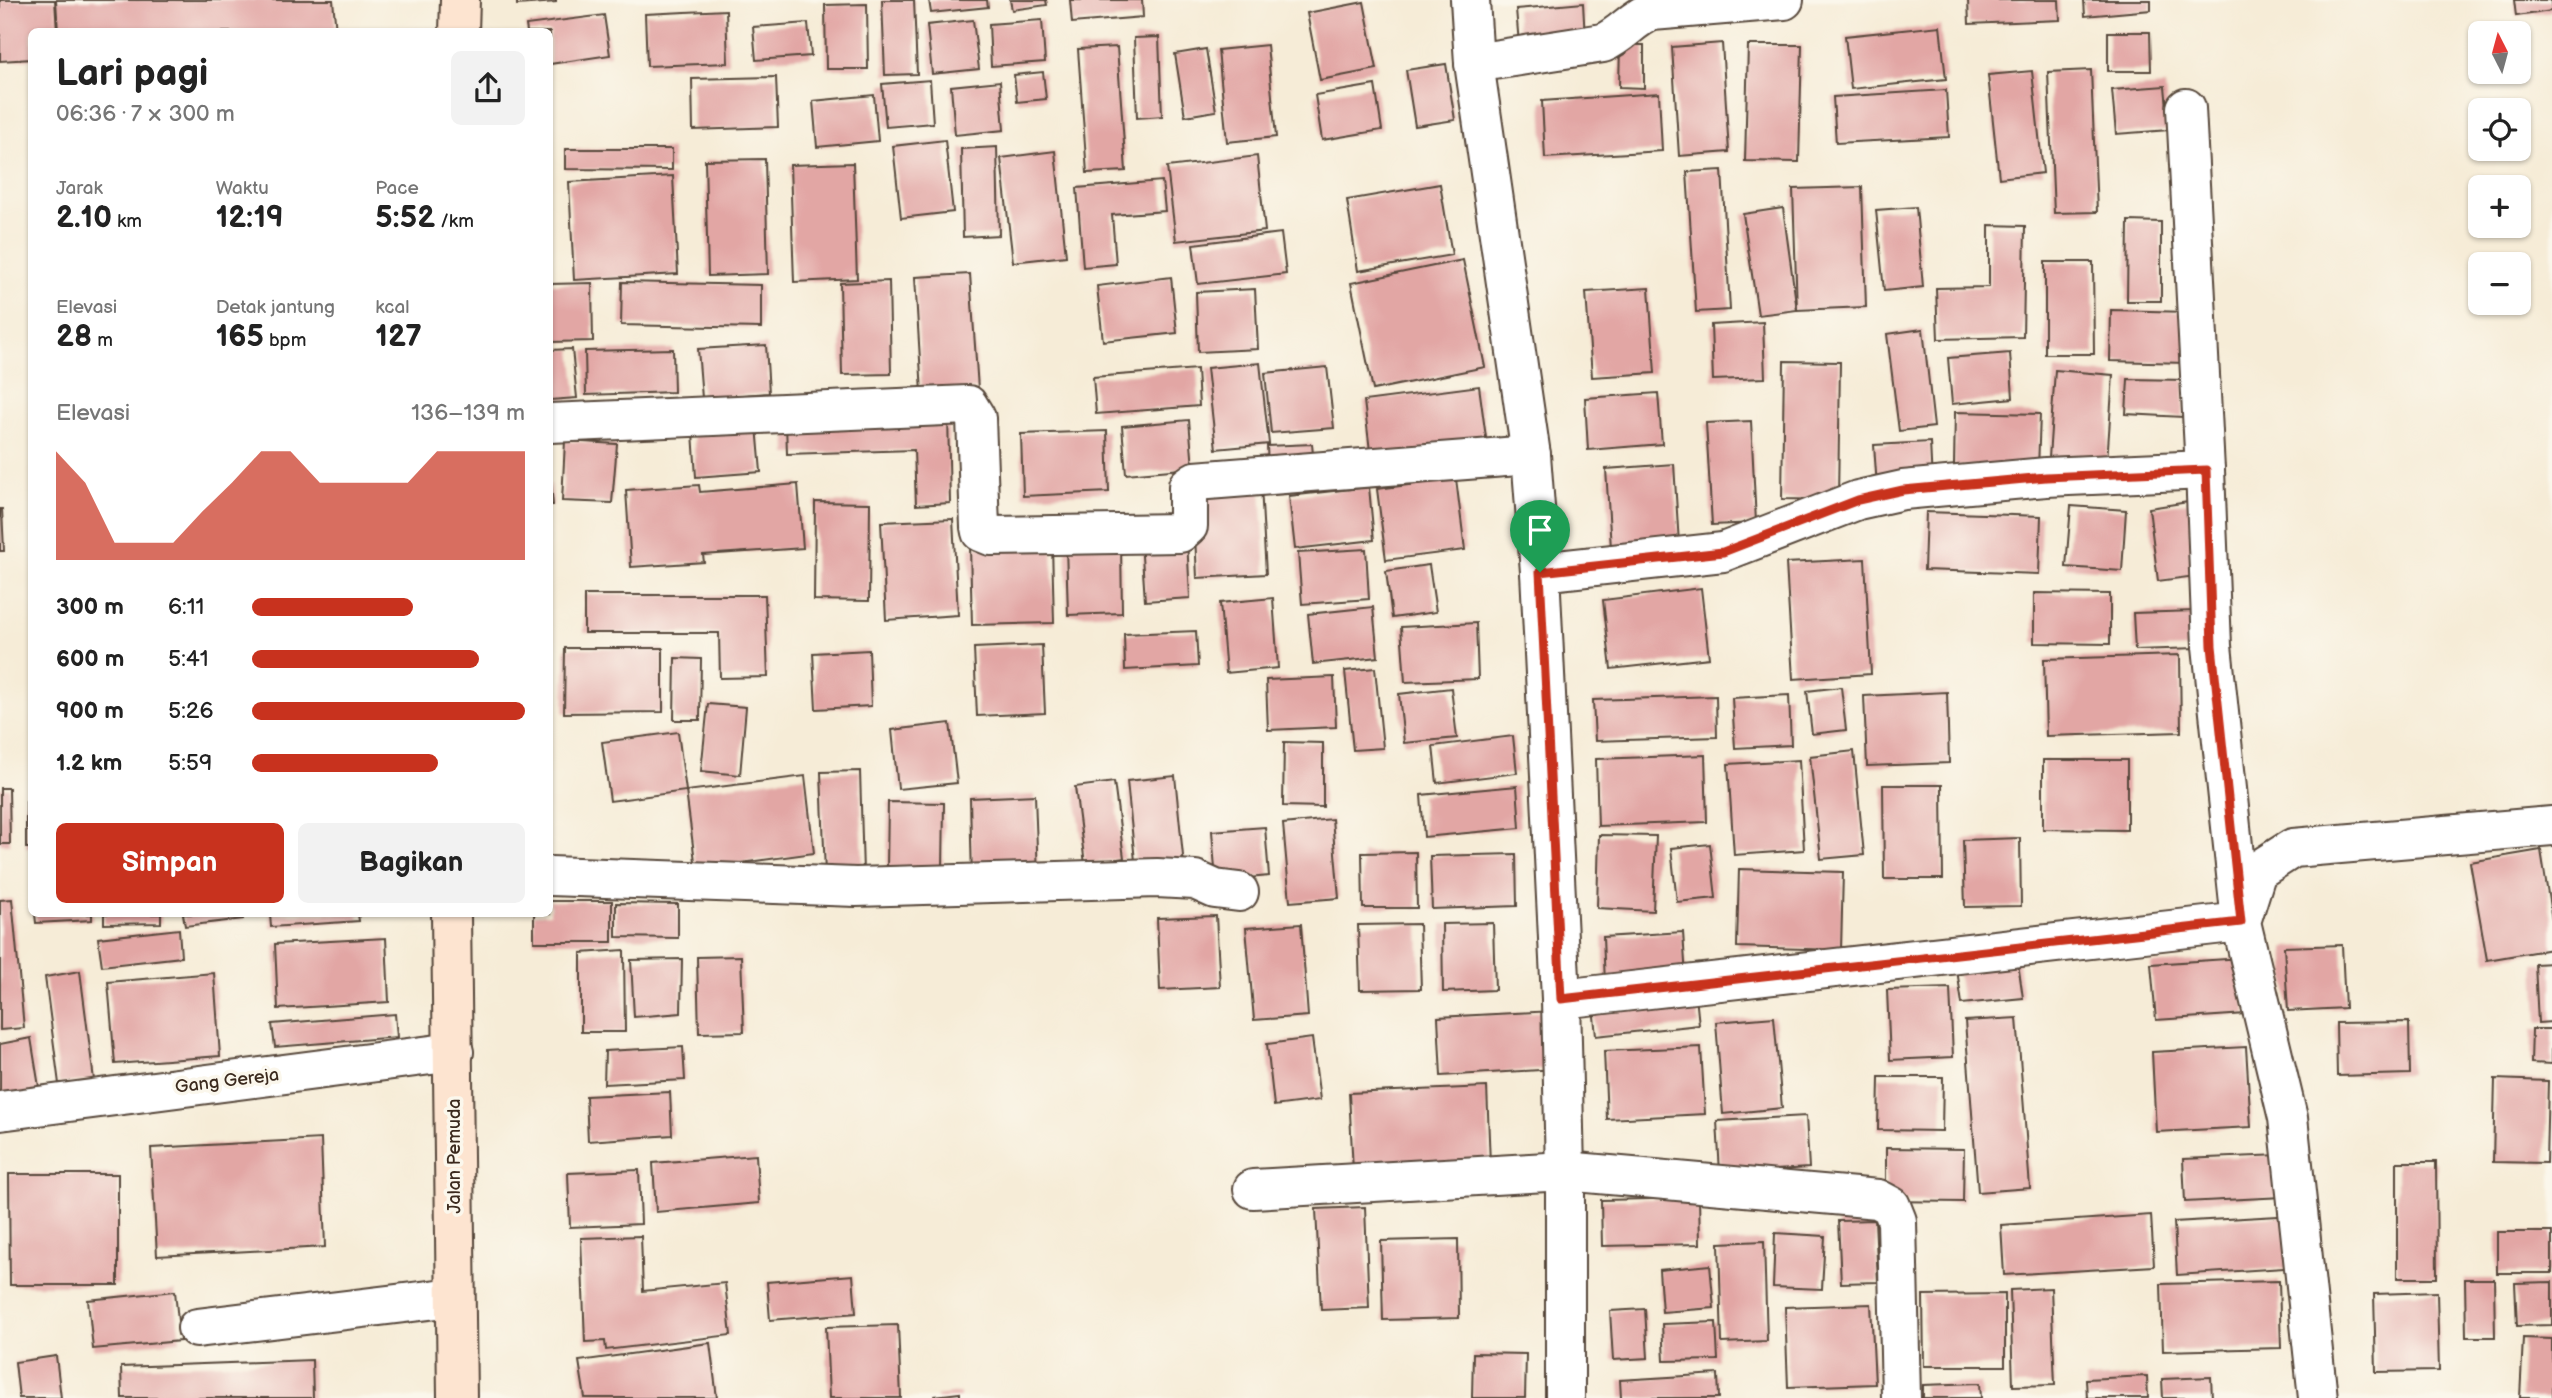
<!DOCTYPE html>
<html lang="id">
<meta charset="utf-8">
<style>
:root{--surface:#fff;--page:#f2f2f2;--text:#222;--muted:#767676;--accent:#c8321e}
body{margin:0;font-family:"Balsamiq Sans",sans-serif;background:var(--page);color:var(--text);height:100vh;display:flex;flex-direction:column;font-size:26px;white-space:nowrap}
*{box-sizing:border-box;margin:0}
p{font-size:23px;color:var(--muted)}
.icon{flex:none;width:38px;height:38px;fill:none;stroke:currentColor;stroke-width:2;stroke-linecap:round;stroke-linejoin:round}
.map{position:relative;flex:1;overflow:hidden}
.sheet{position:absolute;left:28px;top:28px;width:525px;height:889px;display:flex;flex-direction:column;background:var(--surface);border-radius:10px;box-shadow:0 2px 5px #0004}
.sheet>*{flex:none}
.needle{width:46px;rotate:354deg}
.controls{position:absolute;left:2468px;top:21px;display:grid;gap:14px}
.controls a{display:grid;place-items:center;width:63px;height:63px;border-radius:10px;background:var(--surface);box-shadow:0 2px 5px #0004;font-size:35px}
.pin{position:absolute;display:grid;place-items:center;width:60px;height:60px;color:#fff;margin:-72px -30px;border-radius:50% 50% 50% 0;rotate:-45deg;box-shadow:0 0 7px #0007}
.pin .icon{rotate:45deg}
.round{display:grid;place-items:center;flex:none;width:74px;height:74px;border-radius:10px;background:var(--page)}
.summary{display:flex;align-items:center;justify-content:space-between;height:119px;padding:0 28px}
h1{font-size:38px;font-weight:700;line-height:52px}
.stats{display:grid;grid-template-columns:repeat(3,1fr);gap:10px;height:119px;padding:7px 28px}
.stats div{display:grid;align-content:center}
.stats b{font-size:30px;font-weight:700}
.stats small{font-size:19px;font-weight:400}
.stats p{font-size:19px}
.chart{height:196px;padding:14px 28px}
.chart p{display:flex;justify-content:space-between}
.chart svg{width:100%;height:126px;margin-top:7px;fill:var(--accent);opacity:.7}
.primary-button{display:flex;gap:14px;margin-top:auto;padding:14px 28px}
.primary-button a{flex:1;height:80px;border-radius:10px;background:var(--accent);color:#fff;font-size:28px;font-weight:700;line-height:80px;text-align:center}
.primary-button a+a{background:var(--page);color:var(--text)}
ul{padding:0 28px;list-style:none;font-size:23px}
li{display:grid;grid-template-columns:112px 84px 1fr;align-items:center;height:52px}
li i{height:18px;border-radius:9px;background:var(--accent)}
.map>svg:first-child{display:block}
.building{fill:#e2a6a4}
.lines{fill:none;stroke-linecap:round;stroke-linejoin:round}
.street-casing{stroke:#57473a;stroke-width:42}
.secondary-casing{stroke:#57473a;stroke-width:42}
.street{stroke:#fff;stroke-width:38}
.secondary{stroke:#fde4d0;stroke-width:38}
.route-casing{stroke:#fff;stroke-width:14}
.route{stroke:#c8321e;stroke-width:9}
.labels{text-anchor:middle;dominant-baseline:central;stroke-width:7;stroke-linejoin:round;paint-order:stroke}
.street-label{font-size:18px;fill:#3b2a1e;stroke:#fbf7ec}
</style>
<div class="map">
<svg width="2552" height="1398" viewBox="0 0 2552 1398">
<rect width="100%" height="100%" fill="#fbf7ec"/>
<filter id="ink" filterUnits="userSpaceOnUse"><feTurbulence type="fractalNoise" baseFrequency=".0143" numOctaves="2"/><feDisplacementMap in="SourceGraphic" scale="14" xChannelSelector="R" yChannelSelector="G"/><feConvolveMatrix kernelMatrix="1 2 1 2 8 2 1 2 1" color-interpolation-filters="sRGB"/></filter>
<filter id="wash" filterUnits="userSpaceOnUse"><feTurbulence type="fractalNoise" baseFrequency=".00686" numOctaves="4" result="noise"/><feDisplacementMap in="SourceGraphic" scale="28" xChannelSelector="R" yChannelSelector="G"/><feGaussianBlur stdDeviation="1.57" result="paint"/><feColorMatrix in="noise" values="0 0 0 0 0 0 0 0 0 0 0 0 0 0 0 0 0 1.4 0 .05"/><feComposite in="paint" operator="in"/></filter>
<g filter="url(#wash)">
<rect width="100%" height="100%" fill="#f6ecd7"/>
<g id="blocks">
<g class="building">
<polygon points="0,0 55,0 57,32 32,32 32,59 0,61"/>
<polygon points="56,0 333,0 336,32 58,32"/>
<polygon points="517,0 556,0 556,2 517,5"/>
<polygon points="882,0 914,0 917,74 885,75"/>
<polygon points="929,0 987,0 988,7 931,13"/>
<polygon points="1010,0 1046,0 1047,5 1012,10"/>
<polygon points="1070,0 1142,0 1143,17 1072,23"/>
<polygon points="1968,0 2059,0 2060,20 1969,24"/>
<polygon points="2084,0 2151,0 2151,10 2085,16"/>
<polygon points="2514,0 2551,0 2552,11 2516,16"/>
<polygon points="1364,2 1377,69 1320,80 1307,13"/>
<polygon points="1583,3 1585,39 1519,44 1516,9"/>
<polygon points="867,4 868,69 826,69 825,5"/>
<polygon points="726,10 728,63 647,66 645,14"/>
<polygon points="604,15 610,55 550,64 550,32 527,32 526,25"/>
<polygon points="973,20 979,69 932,74 927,25"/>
<polygon points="1042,20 1045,62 991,66 989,24"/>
<polygon points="808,23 811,56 756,60 753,27"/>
<polygon points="1940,26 1946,79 1851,89 1845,36"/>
<polygon points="2108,32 2150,32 2151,71 2108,71"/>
<polygon points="1159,37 1162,116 1137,118 1134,38"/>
<polygon points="1722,43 1729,152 1679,156 1672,47"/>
<polygon points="1267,45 1276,137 1227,142 1218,50"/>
<polygon points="1620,45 1644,45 1644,88 1619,87"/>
<polygon points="1748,45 1802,45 1799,162 1745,161"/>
<polygon points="1117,47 1126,171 1087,173 1078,49"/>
<polygon points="1206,49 1216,111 1185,116 1175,54"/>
<polygon points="1446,64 1455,120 1415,126 1406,70"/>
<polygon points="2091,70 2097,212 2054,213 2048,72"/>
<polygon points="2032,71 2043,173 1999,178 1988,75"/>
<polygon points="1043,72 1046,99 1017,102 1014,75"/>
<polygon points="776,77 778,127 693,130 692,79"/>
<polygon points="930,80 933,123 886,127 882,84"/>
<polygon points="1000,81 1004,130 955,135 951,86"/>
<polygon points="1375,85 1382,130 1322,140 1315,95"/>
<polygon points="2165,86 2169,130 2116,134 2112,90"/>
<polygon points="1946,90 1949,137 1836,143 1833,97"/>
<polygon points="1659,93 1662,151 1545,158 1542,101"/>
<polygon points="874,95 878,141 817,147 813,101"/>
<polygon points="945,140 953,212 901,218 893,146"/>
<polygon points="997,147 999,235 963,237 961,149"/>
<polygon points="565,149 672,149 672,170 565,169"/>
<polygon points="1055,151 1066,256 1013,262 1001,158"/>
<polygon points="1257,156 1265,231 1176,241 1167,167"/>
<polygon points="765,159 768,274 708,276 705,160"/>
<polygon points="853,163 857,279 794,282 790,165"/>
<polygon points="1722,170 1730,310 1696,312 1687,172"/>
<polygon points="673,176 678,274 574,280 569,182"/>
<polygon points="1162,181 1165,211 1112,215 1116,264 1083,267 1077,188"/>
<polygon points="1440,184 1452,255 1358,271 1347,200"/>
<polygon points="1862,187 1866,307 1797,310 1793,189"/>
<polygon points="1916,207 1923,287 1884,291 1876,210"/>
<polygon points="1783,208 1797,310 1758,315 1743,214"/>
<polygon points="2128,221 2161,222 2161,301 2127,301"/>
<polygon points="1989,225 2025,226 2023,337 1938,339 1936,288 1989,287"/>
<polygon points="1281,233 1286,274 1198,284 1193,244"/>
<polygon points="1463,260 1485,367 1373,390 1351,283"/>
<polygon points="2045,262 2093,262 2094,354 2045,354"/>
<polygon points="970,274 978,389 922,393 915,277"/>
<polygon points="1171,277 1177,333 1103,341 1097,286"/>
<polygon points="889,281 891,374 842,375 840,283"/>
<polygon points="622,282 761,285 761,328 621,325"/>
<polygon points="592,283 593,341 550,342 550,284"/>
<polygon points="1649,288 1655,373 1592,377 1586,292"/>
<polygon points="1255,289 1258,349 1198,352 1196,292"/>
<polygon points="2111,310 2188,312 2187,363 2110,361"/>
<polygon points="1763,322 1765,378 1713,380 1711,325"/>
<polygon points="1923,329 1934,427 1899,431 1887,334"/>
<polygon points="766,345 769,393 702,398 698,349"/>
<polygon points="572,349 577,398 550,400 550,350"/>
<polygon points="673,349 674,392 586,395 585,351"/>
<polygon points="2010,353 2013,398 1952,404 1948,358"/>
<polygon points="1784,361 1840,362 1838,500 1782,499"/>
<polygon points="1260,363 1269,444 1216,449 1207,368"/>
<polygon points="1327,367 1334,428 1271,433 1265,373"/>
<polygon points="1197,369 1199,406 1096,414 1093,377"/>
<polygon points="2055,370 2113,375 2107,462 2049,458"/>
<polygon points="2128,379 2185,380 2183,417 2126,414"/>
<polygon points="1479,386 1487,445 1371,459 1364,401"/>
<polygon points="1658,393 1662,444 1588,450 1585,398"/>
<polygon points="1955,412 2040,414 2038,469 1954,466"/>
<polygon points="948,416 950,503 916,505 914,450 787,454 786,422"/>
<polygon points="1189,420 1193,468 1126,474 1122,426"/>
<polygon points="1751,421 1756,523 1712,525 1706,423"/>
<polygon points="757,426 761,472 696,477 693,432"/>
<polygon points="1107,431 1109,492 1023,496 1021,434"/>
<polygon points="565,441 617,444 612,503 562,501"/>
<polygon points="1930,442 1932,483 1877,487 1874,445"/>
<polygon points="1312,444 1314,465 1268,467 1267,446"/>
<polygon points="1674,464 1679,544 1611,548 1606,469"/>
<polygon points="1456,479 1465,550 1386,560 1377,489"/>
<polygon points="550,484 551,484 553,505 550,505"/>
<polygon points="798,484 803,548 703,555 704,562 631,567 626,490 699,485 700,492"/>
<polygon points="1261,486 1266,574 1197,578 1193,489"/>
<polygon points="1369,487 1374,540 1295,549 1289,496"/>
<polygon points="2195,501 2204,575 2158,581 2149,508"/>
<polygon points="815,502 870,503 869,601 814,600"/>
<polygon points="2071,506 2126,510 2122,571 2066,567"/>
<polygon points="0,509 2,509 4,551 0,551"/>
<polygon points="1926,512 2041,516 2039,574 1924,570"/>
<polygon points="953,519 958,615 886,620 881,522"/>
<polygon points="1187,539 1190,598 1145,601 1141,541"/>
<polygon points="1121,544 1122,613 1068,615 1066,545"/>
<polygon points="1052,545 1054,623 972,625 970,547"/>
<polygon points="1366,549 1369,599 1302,604 1298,553"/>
<polygon points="1865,559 1871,674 1793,679 1786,563"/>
<polygon points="1429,565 1436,612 1392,618 1386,571"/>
<polygon points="1701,588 1709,658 1611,669 1603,600"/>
<polygon points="2034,593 2110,594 2110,644 2034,643"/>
<polygon points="584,595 765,595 768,677 720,678 719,633 584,633"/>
<polygon points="1273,598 1278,668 1226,673 1220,603"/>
<polygon points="1373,607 1378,657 1313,664 1308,614"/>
<polygon points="2196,611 2198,648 2135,650 2133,613"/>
<polygon points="1476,623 1478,679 1405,682 1401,627"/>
<polygon points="1196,631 1198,666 1125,670 1124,634"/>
<polygon points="1042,645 1045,713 977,716 974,648"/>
<polygon points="565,648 663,648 663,712 564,713"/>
<polygon points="869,650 871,706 816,709 813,653"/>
<polygon points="2180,655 2181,732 2046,736 2044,659"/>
<polygon points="675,658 701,659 700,720 674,720"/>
<polygon points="1375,668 1383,748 1353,750 1345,671"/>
<polygon points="1334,677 1336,727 1268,730 1266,680"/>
<polygon points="1841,687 1846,730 1812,734 1807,691"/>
<polygon points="1451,688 1457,738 1404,743 1399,694"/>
<polygon points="1947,692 1949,763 1867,766 1864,696"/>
<polygon points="1789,695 1791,745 1735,748 1732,698"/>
<polygon points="1716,696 1717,737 1595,741 1593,700"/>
<polygon points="708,704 746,707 740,775 701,771"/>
<polygon points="950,723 957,783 898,789 892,730"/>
<polygon points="678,732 686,791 610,801 602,742"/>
<polygon points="1513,736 1517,773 1437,783 1433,746"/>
<polygon points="1284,742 1323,743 1323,807 1283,806"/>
<polygon points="1854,751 1864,855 1821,859 1810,756"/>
<polygon points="1705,755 1707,822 1598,826 1596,759"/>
<polygon points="1799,760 1804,850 1734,855 1728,764"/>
<polygon points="2043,760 2127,760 2127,830 2043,829"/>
<polygon points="860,771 863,873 825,874 821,772"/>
<polygon points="805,776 814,853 696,869 686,791"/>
<polygon points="1175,776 1184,866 1136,871 1127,781"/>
<polygon points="1114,782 1124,858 1085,864 1075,787"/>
<polygon points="1883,785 1942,785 1943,879 1884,879"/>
<polygon points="1517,786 1520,828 1424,837 1421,795"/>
<polygon points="0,788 9,788 10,844 0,844"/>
<polygon points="1035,795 1038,876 972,879 970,798"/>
<rect x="26" y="801" width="6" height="47"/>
<polygon points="888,802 944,803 943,869 887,869"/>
<polygon points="1332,819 1339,898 1290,902 1283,824"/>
<polygon points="1265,827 1269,876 1216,881 1212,831"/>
<polygon points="1599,835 1656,836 1653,911 1597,908"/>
<polygon points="2020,838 2021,906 1965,907 1963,840"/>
<polygon points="1710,844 1716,898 1677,902 1671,848"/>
<polygon points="2541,850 2552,920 2552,949 2487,960 2470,862"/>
<polygon points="1416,852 1417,908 1363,908 1362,853"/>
<polygon points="1516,854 1517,906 1432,909 1430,856"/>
<polygon points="1739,869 1843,872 1841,950 1737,947"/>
<polygon points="12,899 24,1028 0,1030 0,900"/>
<polygon points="550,901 612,901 612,942 534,942 534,914 550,914"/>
<polygon points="616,903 678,904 678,938 616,937"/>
<polygon points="35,914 92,914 92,920 36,923"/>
<polygon points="104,914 161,914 161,923 104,924"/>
<polygon points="183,914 243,914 243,919 185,926"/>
<polygon points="270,914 358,914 359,921 271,927"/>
<polygon points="1216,916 1220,987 1160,990 1157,918"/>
<polygon points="1493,923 1495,990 1443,992 1442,924"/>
<polygon points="1301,924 1308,1016 1254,1020 1246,928"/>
<polygon points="1419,924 1421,989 1360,990 1358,925"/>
<polygon points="179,929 181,957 102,966 98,938"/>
<polygon points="1683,932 1686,978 1605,983 1603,937"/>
<polygon points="386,938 389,1002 278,1009 275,944"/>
<polygon points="2342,945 2345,1008 2288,1011 2284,947"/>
<polygon points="624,950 625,1032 581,1032 581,953"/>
<polygon points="741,956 744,1032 699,1033 697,957"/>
<polygon points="2017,956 2023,998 1962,1004 1956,963"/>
<polygon points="2242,958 2246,1014 2156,1020 2151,964"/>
<polygon points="682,959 681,1013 634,1017 631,960"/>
<polygon points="2552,963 2552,1022 2538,1023 2535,964"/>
<polygon points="80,971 94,1080 59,1084 45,977"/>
<polygon points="214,973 220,1056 115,1064 108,982"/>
<polygon points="1950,988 1953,1057 1890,1060 1887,990"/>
<polygon points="1696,996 1699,1025 1596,1036 1593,1006"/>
<polygon points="1553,1011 1556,1069 1441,1076 1438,1017"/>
<polygon points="395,1014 397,1037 275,1047 272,1024"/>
<polygon points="1774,1017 1782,1108 1723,1114 1716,1022"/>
<polygon points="2017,1018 2030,1188 1978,1192 1965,1021"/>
<polygon points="2409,1022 2410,1074 2337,1076 2336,1023"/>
<polygon points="2532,1029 2552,1029 2552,1064 2531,1063"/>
<polygon points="31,1038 40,1093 0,1099 0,1044"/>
<polygon points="1312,1038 1320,1100 1274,1106 1267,1044"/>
<polygon points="683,1047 685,1080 604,1084 605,1051"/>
<polygon points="1701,1047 1705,1114 1607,1119 1604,1051"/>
<polygon points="2246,1047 2251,1127 2156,1132 2152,1052"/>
<polygon points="1879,1077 1943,1077 1942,1131 1878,1130"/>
<polygon points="2495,1079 2548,1081 2546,1163 2493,1162"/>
<polygon points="1487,1087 1490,1164 1353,1171 1349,1093"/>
<polygon points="670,1092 672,1135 588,1141 586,1096"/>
<polygon points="1806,1116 1809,1168 1720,1173 1717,1121"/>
<polygon points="321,1139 325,1247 157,1256 151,1148"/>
<polygon points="1886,1148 1964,1149 1963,1202 1886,1201"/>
<polygon points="756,1155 759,1203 656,1212 653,1163"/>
<polygon points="2281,1155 2283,1197 2185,1202 2183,1159"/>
<polygon points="2397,1162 2436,1162 2437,1278 2397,1278"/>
<polygon points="639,1170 641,1224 570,1227 568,1173"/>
<polygon points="9,1174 118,1174 118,1285 10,1285"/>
<polygon points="1699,1198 1700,1244 1602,1246 1601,1200"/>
<polygon points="1365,1207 1369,1308 1321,1310 1316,1209"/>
<polygon points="2151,1215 2154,1266 2004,1275 2001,1225"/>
<polygon points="2297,1215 2300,1267 2177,1275 2174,1222"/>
<polygon points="1875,1220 1878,1282 1841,1283 1838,1221"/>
<rect x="2497" y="1232" width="55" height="41"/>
<polygon points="1775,1233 1825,1236 1822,1289 1773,1287"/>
<polygon points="641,1236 643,1291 725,1283 731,1335 606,1350 605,1341 585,1342 581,1238"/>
<polygon points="1458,1239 1459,1318 1383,1320 1381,1241"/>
<polygon points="1764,1241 1767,1341 1722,1343 1719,1243"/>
<polygon points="1710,1265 1714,1308 1662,1312 1659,1270"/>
<polygon points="853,1275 856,1313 770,1320 767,1282"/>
<polygon points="2465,1279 2494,1279 2495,1337 2466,1337"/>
<polygon points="2279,1281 2281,1348 2163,1351 2161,1284"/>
<polygon points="2552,1282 2552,1325 2517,1326 2515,1283"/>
<polygon points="2051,1288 2055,1385 2013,1386 2010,1290"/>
<polygon points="175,1291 180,1341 93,1349 88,1300"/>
<polygon points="2437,1292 2439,1371 2376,1372 2374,1294"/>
<polygon points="2005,1294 2005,1366 1924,1366 1923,1295"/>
<polygon points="1871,1304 1875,1384 1788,1387 1785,1307"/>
<polygon points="1645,1309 1648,1358 1613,1360 1610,1311"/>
<polygon points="1716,1322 1718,1360 1664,1361 1662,1324"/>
<polygon points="898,1325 901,1398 829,1398 826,1327"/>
<polygon points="2523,1338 2552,1339 2552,1398 2520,1398"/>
<polygon points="710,1343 717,1398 585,1398 579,1361"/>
<polygon points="1473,1353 1526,1354 1525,1398 1472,1398"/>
<polygon points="56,1356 61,1398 19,1398 15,1362"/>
<polygon points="312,1360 313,1398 122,1398 121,1367"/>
<polygon points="1718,1374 1719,1398 1621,1398 1620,1380"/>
<polygon points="2147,1376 2148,1398 2087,1398 2086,1379"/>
<polygon points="2211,1377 2212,1398 2163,1398 2162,1379"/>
<polygon points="1980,1383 1981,1398 1923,1398 1923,1385"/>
<polygon points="960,1393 960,1398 935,1398 935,1396"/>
</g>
</g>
</g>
<g filter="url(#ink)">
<use href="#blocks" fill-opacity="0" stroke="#57473a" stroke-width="2"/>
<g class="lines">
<g class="street-casing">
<g id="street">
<polyline points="1470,0 1474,63 1531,455 1540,572 1561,999 1565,1171 1565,1398"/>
<path d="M1474,63l129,-20c19,-8 30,-25 49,-32l132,-11"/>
<polyline points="550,423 968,405 976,418 980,527 981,532 991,536 1180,533 1188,526 1188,486 1195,481 1531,455"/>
<polyline points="1540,572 1723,552 1858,500 1903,490 2046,477 2205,470"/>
<polyline points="550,876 856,887 1157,878 1195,880 1215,889 1239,892"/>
<polyline points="1561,999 2241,922 2212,646 2205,470 2186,108"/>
<polyline points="0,1111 454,1052"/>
<polyline points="1253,1189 1565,1171 1878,1199 1891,1206 1897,1221 1901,1398"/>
<polyline points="197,1328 454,1297"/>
<polyline points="2318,1398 2288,1118 2241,922 2257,871 2293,848 2552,826"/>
</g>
</g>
<g class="secondary-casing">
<g id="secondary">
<polyline points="459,32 460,0"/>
<polyline points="451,914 457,1398"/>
</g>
</g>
<use href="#street" class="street"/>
<use href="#secondary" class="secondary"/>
</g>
</g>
<g class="lines" filter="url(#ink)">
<g class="route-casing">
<polygon id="route" points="2206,470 2212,646 2241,922 1561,999 1540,572 1723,552 1858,500 1903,490 2046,477"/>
</g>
<use href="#route" class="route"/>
</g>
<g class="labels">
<g class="street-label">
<text transform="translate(227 1081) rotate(-7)">Gang Gereja</text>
<text transform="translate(454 1156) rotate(-90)">Jalan Pemuda</text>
</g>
</g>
</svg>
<div class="controls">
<a><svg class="needle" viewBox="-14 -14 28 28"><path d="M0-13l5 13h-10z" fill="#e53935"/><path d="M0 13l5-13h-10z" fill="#767676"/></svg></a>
<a><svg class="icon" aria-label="locate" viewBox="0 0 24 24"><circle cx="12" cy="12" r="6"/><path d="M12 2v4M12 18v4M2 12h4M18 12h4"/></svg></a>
<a>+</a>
<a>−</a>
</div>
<div class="pin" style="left:1540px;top:572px;background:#1e9e55"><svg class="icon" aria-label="arrive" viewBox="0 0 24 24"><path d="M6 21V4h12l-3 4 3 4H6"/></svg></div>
<section class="sheet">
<div class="summary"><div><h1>Lari pagi</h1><p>06:36 · 7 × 300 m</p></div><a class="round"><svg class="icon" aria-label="share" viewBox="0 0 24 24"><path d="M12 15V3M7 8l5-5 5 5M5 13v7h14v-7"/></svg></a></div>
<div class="stats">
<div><p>Jarak</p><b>2.10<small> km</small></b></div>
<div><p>Waktu</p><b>12:19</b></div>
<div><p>Pace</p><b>5:52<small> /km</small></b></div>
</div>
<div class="stats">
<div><p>Elevasi</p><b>28<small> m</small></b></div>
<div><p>Detak jantung</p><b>165<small> bpm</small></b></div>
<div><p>kcal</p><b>127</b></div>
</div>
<div class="chart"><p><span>Elevasi</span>136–139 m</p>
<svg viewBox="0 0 160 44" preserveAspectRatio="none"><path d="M0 44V6L10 17L20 38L30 38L40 38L50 27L60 17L70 6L80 6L90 17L100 17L110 17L120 17L130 6L140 6L150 6L160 6V44z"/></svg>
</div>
<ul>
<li><b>300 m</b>6:11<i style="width:59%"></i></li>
<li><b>600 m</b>5:41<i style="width:83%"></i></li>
<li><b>900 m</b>5:26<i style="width:100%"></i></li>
<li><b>1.2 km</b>5:59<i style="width:68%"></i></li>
</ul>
<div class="primary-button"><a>Simpan</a><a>Bagikan</a></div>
</section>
</div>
